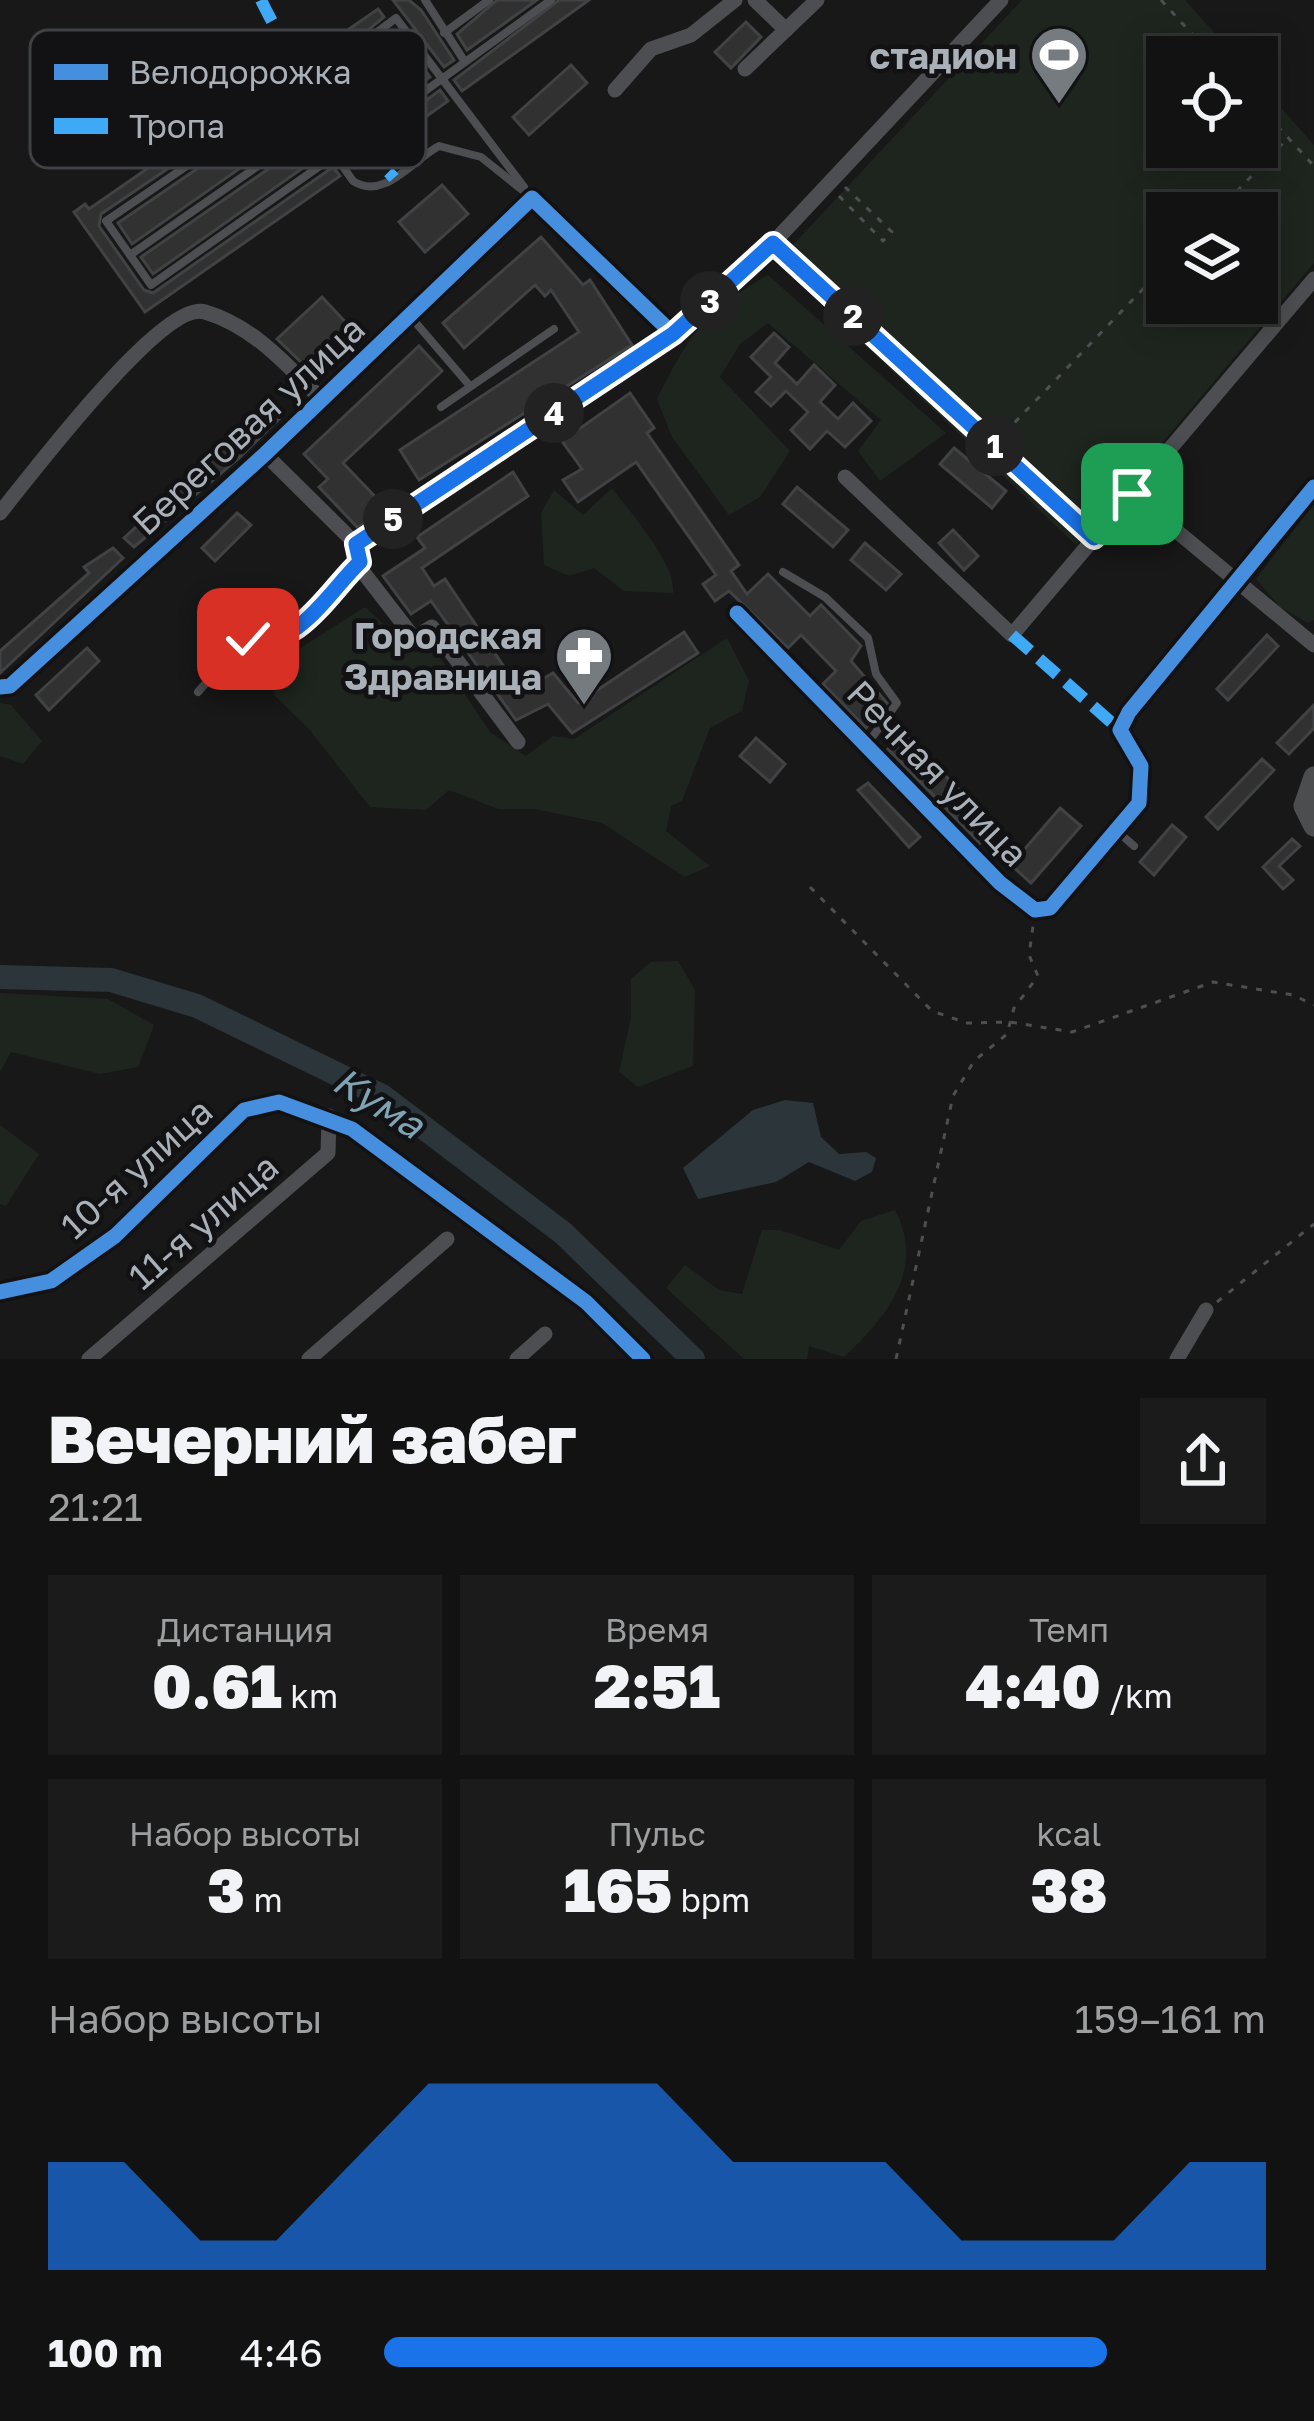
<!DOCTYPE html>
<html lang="ru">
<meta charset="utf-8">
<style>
:root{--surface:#121212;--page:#1b1b1b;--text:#f1f3f6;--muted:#9c9e9f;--line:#313232;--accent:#1a73e8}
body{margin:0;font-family:"Golos Text",sans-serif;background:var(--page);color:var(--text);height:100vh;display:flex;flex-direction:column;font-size:45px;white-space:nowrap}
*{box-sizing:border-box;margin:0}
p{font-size:39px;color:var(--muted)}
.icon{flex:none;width:66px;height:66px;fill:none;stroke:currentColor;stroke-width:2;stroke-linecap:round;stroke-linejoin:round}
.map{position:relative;height:1359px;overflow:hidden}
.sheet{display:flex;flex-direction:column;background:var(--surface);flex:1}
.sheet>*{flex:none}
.buttons{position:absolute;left:1146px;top:36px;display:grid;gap:24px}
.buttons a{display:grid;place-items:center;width:132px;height:132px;border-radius:0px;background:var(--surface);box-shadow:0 6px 30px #0003,0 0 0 3px var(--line);font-size:60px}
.pin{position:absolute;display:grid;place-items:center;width:102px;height:102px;color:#fff;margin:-51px;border-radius:24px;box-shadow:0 6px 18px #0006}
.km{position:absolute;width:60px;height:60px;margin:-30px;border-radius:50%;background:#222;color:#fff;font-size:33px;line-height:60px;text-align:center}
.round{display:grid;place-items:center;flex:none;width:126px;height:126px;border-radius:0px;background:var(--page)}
.head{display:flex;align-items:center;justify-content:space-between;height:204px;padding:0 48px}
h1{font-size:66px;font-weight:800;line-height:90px}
.stats{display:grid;grid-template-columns:repeat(3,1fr);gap:18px;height:204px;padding:12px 48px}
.stats div{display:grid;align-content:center;border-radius:0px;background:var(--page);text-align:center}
.stats b{font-size:60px;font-weight:800}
.stats small{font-size:33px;font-weight:400}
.stats p{font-size:33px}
.chart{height:336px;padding:24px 48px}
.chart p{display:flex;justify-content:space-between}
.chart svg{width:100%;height:216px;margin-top:12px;fill:var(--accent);opacity:.7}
ul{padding:0 48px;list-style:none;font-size:39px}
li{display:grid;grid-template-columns:192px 144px 1fr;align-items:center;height:90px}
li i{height:30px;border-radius:15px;background:var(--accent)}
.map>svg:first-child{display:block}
.green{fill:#1e251e;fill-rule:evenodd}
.water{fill:#2b353a}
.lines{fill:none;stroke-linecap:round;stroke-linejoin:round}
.river{stroke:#2b353a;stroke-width:24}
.building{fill:#313132;stroke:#404244;stroke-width:3}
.path{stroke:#4e4f52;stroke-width:3;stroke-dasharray:6 9;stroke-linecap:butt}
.lane{stroke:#4c4e51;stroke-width:8}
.street{stroke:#4c4e51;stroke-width:15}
.secondary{stroke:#4b4d4f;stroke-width:21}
.quiet{stroke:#3fa9f5;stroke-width:12;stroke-dasharray:24 12;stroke-linecap:butt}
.cycleway-casing{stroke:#121214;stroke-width:22}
.cycleway{stroke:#468fdf;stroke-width:15}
.route-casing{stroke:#fff;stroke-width:24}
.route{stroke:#1a73e8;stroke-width:15}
.labels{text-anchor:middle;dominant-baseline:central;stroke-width:9;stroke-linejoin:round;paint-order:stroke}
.poi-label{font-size:36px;font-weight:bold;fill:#a9b0b8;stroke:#121214;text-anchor:end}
.street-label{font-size:36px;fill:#a9b0b8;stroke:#121214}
.water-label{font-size:39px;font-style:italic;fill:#80a3b3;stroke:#121214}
.key{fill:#121214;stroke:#3f4145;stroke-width:3}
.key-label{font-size:33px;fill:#a9b0b8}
</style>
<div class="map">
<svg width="1314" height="1359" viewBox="0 0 1314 1359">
<rect width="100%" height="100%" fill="#181818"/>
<g class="green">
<path d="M1022,0h163l51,57h-69v90h90v-66l57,64v118l-238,282 -299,-283zM1167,213h90v90h-90z"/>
<path d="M768,275l178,158 -66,48 -22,-30 23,-31 -113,-97 -28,21 -20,33 70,74 -30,46 -31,18 -57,-78 -15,-38c33,-65 47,-87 111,-124z"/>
<path d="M612,488c18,24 65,77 61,105l-49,-2 -30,-23 -25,8 -25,-11 -3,-52 13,-23 29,25z"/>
<polygon points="1314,504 1314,620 1308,623 1280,607 1256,579"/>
<polygon points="365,607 414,652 437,653 490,732 526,756 553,736 574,739 727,638 749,681 742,711 710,728 682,801 671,806 666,831 710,866 685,877 602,823 535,809 498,809 449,790 426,810 370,807 309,729 274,695 278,662"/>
<polygon points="0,703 11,705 42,741 23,764 0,756"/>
<polygon points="678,961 695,990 693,1066 638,1087 619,1072 631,1017 631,979 651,962"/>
<polygon points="0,993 108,999 154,1025 138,1067 100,1074 11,1052 0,1072"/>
<polygon points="0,1125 39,1154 6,1206 0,1204"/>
<path d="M895,1210c31,59 -8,107 -51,147l-35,-11 -2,13h-63l-78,-71 19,-23 34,25 23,4 20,-64h18l59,20 22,-29z"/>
</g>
<polygon class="water" points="785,1100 813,1103 821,1137 839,1154 866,1152 876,1158 872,1172 855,1181 809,1162 776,1182 698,1199 683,1168 753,1110"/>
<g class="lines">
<polyline class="river" points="0,977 111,980 197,1006 382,1096 563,1233 693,1359"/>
</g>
<g class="building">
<polygon points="393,0 409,0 421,10 454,60 444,67"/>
<polygon points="497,0 537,0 467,50 457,34"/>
<polygon points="559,0 589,0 462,91 454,80"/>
<polygon points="378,9 384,17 328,63 371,130 383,132 440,90 448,101 354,168 299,89 290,86 101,214 99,226 144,290 153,293 333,167 340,176 145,312 74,212 85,204 89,209"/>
<polygon points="746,22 761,37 731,68 715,52"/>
<polygon points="417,60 430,77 380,113 368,96"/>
<polygon points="571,65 587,83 529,135 513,117"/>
<polygon points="290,105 303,124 132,244 118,223"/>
<polygon points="313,138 324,153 153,274 141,257"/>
<polygon points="442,185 468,214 425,252 399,222"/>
<polygon points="541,237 583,285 590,280 632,345 419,480 400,450 579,332 551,290 545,296 535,285 464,348 443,323"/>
<polygon points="322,297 350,327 306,367 277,339"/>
<polygon points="774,333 789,347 775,363 797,384 814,365 835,385 820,402 838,419 853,403 871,421 845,447 827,431 810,449 791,430 808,412 786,391 771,406 756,392 771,377 751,357"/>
<polygon points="419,346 442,371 343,463 386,508 358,528 319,487 328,479 304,454"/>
<polygon points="630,393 654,428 647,433 739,565 731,571 747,594 768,574 810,616 821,605 861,646 851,661 887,703 866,728 823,684 836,671 801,635 788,648 729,591 715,601 703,584 716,575 636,462 578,502 563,480 582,469 562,441"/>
<polygon points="267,407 279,419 239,458 134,547 124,538"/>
<polygon points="954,448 1006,491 992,508 940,464"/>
<polygon points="513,472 528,496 422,568 434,586 445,579 521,692 553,673 578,703 684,632 698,653 572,733 548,704 516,720 431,601 411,614 383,576 425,548 417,537"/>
<polygon points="797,487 848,530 833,547 783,504"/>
<polygon points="237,513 251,525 215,561 202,548"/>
<polygon points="953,530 978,556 964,570 939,543"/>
<polygon points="865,543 901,574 886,590 851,560"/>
<polygon points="113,548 123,558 0,673 0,651 89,573 84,567"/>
<polygon points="1267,635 1278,646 1228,700 1217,689"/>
<polygon points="87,648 99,661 49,710 36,695"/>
<polygon points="1314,705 1314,728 1289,754 1277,743"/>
<polygon points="904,734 996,827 980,843 888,749"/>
<polygon points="756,738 785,764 770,782 740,756"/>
<polygon points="1262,759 1274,770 1218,829 1206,817"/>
<polygon points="868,783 920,837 909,847 858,790"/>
<polygon points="1060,808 1081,826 1031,883 1011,865"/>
<polygon points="1172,825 1186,837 1154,875 1140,862"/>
<polygon points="1292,839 1300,846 1279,866 1293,880 1283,889 1263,867"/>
</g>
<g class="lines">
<g class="path">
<polyline points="1161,0 1213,57"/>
<polyline points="1257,104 1314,166"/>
<polyline points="839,196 883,241 892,232 845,187"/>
<polyline points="1216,213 1288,138"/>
<polyline points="782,251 1084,528"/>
<polyline points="994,444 1167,264"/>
<polyline points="810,887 932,1011 967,1023 1010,1022 1072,1032 1213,982 1293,995 1314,1005"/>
<polyline points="1217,1302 1314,1224"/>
<polyline points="896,1359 953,1096 974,1061 1007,1034 1014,1008 1038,976 1029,955 1033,926"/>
</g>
<g class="lane">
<polyline points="425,0 465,62"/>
<polyline points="444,33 489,0"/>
<polyline points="357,94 420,48"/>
<path d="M334,156l-183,129 -45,-64 186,-127 61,87c31,20 58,-20 86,-35l42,11 50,40"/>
<polyline points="524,187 396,18 336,63 378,125 551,0"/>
<polyline points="130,255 314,127"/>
<polyline points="410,316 470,386"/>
<polyline points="441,407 554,329"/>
<polyline points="783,572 825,597 868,638 876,674 897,703 868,743"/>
<polyline points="198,692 240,644 279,639 302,625 359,563"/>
<polyline points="1117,831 1134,846"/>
</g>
<g class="street">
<polyline points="755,0 786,30"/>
<polyline points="745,69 817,0"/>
<polyline points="615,90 651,49 691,35 735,0"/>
<polyline points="265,454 356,544 363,572 414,638 432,627 518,742"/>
<polyline points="845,477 1012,635 1314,279"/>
<polyline points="1132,494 1314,645"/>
<path d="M0,513c29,-36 163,-214 205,-201 48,14 81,52 116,87"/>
<polyline points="356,544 673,334 773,243 1001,0"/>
<polyline points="737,613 1000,883 1035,910 1050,908 1139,803 1141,766 1120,730 1129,712 1314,487"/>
<polyline points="0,687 10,686 265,454 532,198 673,334"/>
<polyline points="0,1292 51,1281 115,1236 244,1110 279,1102 352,1129 586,1302 643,1359"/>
<polyline points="89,1359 328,1153 329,1116"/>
<polyline points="309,1359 447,1239"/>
<polyline points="517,1359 545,1334"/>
<polyline points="1177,1359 1206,1310"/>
</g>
<polyline class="secondary" points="1314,777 1304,806 1314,826"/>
<g class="quiet">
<path d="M261,0c18,38 68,119 98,147 11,11 24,18 35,31"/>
<polyline points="1012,635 1120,730"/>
</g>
<g class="cycleway-casing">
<g id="cycleway">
<polyline points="737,613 1000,883 1035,910 1050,908 1139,803 1141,766 1120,730 1129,712 1314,487"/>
<polyline points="0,687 10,686 265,454 532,198 673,334"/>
<polyline points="0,1292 51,1281 115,1236 244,1110 279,1102 352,1129 586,1302 643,1359"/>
</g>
</g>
<use href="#cycleway" class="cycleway"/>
</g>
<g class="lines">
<g class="route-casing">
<path id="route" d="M248,639c49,12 81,-48 112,-77l-4,-18 317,-210 100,-91 321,295 38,-44"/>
</g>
<use href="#route" class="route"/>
</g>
<defs>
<g id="stadium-pin" transform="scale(3)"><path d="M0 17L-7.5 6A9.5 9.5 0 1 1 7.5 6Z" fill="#767b80" stroke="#121214"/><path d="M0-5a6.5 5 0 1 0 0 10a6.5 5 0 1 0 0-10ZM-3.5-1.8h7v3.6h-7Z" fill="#fff"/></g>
<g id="pharmacy-pin" transform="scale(3)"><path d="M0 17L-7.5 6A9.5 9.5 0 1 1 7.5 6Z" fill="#767b80" stroke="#121214"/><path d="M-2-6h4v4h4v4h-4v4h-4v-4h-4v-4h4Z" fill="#fff"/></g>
</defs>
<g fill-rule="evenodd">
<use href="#stadium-pin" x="1059" y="55"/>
<use href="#pharmacy-pin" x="584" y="656"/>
</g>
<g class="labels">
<g class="poi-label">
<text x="1017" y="55">стадион</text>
<text x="542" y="635">Городская<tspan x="542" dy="41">Здравница</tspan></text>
</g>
<g class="street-label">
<text transform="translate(248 425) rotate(-43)">Береговая улица</text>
<text transform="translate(938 773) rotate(46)">Речная улица</text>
<text transform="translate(136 1168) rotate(-42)">10-я улица</text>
<text transform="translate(203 1221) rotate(-41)">11-я улица</text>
</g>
<g class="water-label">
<text transform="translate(379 1102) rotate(32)">Кума</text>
</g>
</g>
<rect x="30" y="30" width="396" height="138" rx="18" class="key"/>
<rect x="54" y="64" width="54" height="16" fill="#468fdf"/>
<rect x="54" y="118" width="54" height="16" fill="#3fa9f5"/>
<g class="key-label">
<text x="129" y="84">Велодорожка</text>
<text x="129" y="138">Тропа</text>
</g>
</svg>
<div class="buttons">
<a><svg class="icon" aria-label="locate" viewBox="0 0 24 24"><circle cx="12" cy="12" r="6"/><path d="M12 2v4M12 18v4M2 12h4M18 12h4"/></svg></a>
<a><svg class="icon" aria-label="layers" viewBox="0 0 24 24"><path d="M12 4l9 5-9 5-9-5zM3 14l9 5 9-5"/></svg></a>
</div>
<div class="pin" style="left:1132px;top:494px;background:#1e9e55"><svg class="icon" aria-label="arrive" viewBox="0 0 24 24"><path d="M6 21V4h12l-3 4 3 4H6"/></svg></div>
<div class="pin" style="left:248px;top:639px;background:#d93025"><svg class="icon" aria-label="check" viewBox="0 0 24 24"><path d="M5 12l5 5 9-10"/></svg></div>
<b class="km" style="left:995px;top:446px">1</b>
<b class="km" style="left:853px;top:316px">2</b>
<b class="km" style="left:710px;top:301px">3</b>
<b class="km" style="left:554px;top:413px">4</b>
<b class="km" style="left:393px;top:519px">5</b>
</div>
<section class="sheet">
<div class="head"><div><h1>Вечерний забег</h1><p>21:21</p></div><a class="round"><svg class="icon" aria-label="share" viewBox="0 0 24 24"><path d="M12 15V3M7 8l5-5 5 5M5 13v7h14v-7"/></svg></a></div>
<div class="stats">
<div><p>Дистанция</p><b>0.61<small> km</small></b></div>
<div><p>Время</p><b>2:51</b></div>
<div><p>Темп</p><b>4:40<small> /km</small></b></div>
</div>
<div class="stats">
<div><p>Набор высоты</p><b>3<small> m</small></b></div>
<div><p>Пульс</p><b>165<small> bpm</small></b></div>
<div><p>kcal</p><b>38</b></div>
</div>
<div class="chart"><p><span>Набор высоты</span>159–161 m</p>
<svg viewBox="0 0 160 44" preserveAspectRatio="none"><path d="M0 44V22L10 22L20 38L30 38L40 22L50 6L60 6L70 6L80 6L90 22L100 22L110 22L120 38L130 38L140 38L150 22L160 22V44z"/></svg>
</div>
<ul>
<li><b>100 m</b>4:46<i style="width:82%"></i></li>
</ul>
</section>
